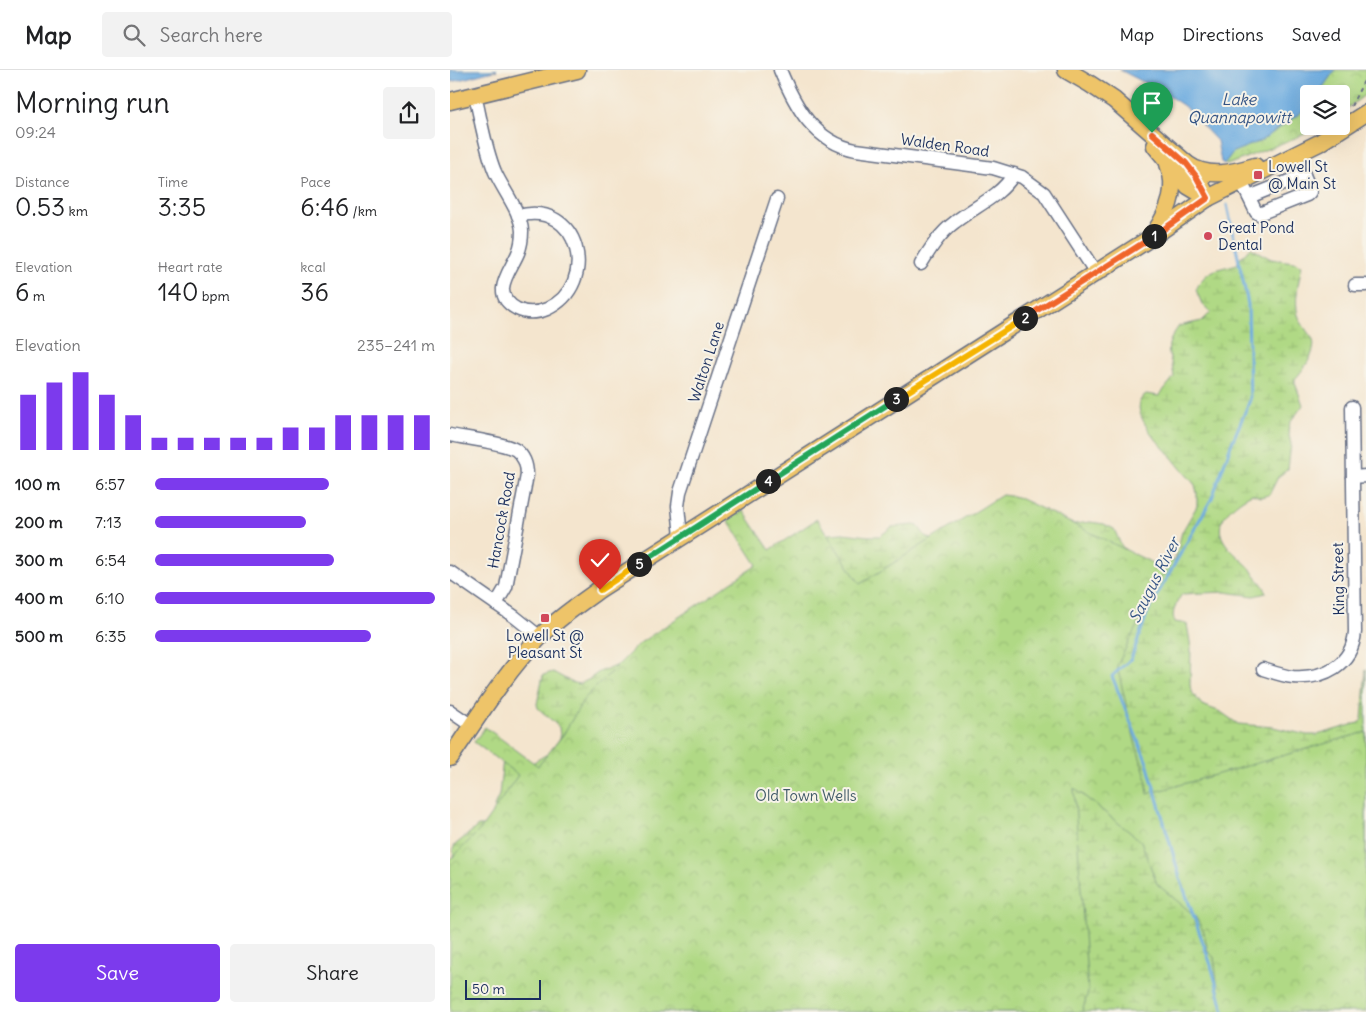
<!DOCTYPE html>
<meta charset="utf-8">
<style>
:root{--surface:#fff;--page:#f2f2f2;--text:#202124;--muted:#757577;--line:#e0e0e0;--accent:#7c3aed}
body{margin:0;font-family:Delius,sans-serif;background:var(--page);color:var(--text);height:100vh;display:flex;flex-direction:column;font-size:19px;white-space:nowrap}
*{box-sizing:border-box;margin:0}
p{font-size:16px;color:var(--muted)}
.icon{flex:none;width:28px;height:28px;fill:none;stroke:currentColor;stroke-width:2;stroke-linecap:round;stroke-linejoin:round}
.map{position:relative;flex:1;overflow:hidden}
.side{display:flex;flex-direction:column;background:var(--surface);width:450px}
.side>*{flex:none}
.fabs{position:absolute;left:850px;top:15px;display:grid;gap:10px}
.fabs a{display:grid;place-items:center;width:50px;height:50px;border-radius:5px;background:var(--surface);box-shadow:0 5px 20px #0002;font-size:25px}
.scale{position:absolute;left:15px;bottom:12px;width:76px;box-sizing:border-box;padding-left:5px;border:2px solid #1b2f5e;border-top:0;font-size:14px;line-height:18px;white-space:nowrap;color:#1b2f5e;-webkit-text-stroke:4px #f7f3e8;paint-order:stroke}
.pin{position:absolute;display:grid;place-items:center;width:42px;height:42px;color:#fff;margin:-51px -21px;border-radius:50% 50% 50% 0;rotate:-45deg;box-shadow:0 0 5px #0007}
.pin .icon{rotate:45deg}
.km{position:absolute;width:25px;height:25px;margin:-12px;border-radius:50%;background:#222;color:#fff;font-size:14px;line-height:25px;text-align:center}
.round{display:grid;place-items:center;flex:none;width:52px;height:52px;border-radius:5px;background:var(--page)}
.overview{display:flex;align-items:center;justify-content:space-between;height:85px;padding:0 15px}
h1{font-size:28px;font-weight:600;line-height:38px}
.figures{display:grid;grid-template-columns:repeat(3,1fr);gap:8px;height:85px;padding:5px 15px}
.figures div{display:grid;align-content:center}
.figures b{font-size:25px;font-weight:600}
.figures small{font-size:14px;font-weight:400}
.figures p{font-size:14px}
.chart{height:140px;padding:10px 15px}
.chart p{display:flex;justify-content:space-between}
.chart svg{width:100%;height:90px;margin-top:5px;stroke:var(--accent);stroke-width:6}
.cta{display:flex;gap:10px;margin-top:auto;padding:10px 15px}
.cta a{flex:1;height:58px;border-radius:5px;background:var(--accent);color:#fff;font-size:20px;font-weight:600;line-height:58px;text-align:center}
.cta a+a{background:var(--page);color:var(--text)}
ul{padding:0 15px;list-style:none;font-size:16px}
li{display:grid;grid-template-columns:80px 60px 1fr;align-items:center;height:38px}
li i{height:12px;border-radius:6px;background:var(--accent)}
header{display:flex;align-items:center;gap:30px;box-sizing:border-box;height:70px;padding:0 25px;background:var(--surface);border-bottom:1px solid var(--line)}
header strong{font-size:24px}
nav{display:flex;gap:28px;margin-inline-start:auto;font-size:18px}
.search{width:350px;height:45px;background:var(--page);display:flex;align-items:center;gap:12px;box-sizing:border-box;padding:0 18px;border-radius:5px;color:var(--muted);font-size:19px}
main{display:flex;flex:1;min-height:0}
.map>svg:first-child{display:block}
.wetland{fill:url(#wetland-marsh);stroke:#668472}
.park{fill:url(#park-crowns);stroke:#668472}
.water{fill:#6dace0;stroke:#446e9f}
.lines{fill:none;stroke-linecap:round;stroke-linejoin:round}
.stream{stroke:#6dace0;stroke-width:3}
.minor-casing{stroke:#676f85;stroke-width:15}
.major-casing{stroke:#676f85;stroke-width:19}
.path{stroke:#676f85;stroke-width:2;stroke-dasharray:4 4;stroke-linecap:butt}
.minor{stroke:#fff;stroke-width:12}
.major{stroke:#eec469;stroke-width:16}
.split-1-casing{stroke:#fff;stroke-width:10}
.split-2-casing{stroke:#fff;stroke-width:10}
.split-3-casing{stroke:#fff;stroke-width:10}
.split-4-casing{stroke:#fff;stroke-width:10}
.split-5-casing{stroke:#fff;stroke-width:10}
.split-6-casing{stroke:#fff;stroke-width:10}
.split-1{stroke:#f0652b;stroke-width:6}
.split-2{stroke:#f0652b;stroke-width:6}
.split-3{stroke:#f5b400;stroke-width:6}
.split-4{stroke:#22a559;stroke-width:6}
.split-5{stroke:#22a559;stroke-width:6}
.split-6{stroke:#f5b400;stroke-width:6}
.poi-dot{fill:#d1495b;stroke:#f7f3e8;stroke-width:2}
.labels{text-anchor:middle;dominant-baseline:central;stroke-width:4;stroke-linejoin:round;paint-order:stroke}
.street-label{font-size:15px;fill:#1b2f5e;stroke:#f7f3e8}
.poi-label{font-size:15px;fill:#1b2f5e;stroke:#f7f3e8;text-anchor:start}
.park-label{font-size:15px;fill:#405a68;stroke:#f7f3e8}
.water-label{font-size:16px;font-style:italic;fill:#345485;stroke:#f7f3e8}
</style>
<header>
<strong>Map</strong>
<div class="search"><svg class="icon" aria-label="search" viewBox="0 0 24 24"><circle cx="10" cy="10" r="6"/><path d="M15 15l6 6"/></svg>Search here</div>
<nav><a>Map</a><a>Directions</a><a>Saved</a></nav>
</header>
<main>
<section class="side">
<div class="overview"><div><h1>Morning run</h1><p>09:24</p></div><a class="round"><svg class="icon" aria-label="share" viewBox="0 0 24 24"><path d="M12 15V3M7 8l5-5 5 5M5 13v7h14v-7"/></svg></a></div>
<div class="figures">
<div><p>Distance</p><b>0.53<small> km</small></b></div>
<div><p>Time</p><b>3:35</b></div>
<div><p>Pace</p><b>6:46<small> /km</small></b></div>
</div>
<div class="figures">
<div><p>Elevation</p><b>6<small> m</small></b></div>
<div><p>Heart rate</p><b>140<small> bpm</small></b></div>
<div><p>kcal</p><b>36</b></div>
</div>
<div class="chart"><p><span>Elevation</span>235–241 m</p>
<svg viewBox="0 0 160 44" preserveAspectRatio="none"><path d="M5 44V17M15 44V11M25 44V6M35 44V17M45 44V27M55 44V38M65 44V38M75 44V38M85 44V38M95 44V38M105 44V33M115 44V33M125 44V27M135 44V27M145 44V27M155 44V27"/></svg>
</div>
<ul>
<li><b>100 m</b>6:57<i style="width:62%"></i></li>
<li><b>200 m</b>7:13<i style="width:54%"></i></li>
<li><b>300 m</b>6:54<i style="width:64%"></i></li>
<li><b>400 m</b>6:10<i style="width:100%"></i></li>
<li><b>500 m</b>6:35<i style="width:77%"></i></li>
</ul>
<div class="cta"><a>Save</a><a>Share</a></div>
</section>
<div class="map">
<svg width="916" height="942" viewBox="0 0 916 942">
<defs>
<pattern id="wetland-marsh" width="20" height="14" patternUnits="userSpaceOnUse" patternTransform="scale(1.25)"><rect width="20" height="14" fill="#b0d985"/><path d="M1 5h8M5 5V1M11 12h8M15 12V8" fill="none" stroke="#97bb75"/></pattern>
<pattern id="park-crowns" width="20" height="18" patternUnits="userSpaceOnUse" patternTransform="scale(1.25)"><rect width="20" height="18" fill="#b0d985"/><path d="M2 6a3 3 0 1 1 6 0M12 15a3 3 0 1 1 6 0" fill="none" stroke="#97bb75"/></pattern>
</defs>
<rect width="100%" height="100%" fill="#f7f3e8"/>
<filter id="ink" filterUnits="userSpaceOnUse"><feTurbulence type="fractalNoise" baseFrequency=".02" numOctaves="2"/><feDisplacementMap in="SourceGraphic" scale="10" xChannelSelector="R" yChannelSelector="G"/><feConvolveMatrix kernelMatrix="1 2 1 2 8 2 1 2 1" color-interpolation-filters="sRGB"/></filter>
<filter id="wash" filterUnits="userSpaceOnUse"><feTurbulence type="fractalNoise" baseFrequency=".0096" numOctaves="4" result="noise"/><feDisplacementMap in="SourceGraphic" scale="20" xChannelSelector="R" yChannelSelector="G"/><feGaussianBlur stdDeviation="1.12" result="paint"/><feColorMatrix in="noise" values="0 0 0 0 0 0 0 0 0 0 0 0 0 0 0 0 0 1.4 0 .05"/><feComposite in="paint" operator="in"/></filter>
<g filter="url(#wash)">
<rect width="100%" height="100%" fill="#f4e5ce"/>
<path class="wetland" d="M801,178l20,11 23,3 8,3c-3,15 -8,35 -4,50 3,9 9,16 14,23 7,12 -9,32 -17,41v4l8,22 -13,18 -2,8 3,13 -3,25 -10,8 -9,18 -9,2 -8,-3c-9,4 -18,11 -25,19 -19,23 7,39 22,54 3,3 4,7 7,10 4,5 9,9 10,16l-12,3 -29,-4 -43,2c-5,8 -12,19 -7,28l12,2 4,24 -1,37 1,6 11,14 19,7 17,12 35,3 34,8h10l41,-12 4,-3 4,-51v321l-19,22h-728l-165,-154 -1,-9 2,-4 23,-19h5l13,-17 -2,-2 5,-12 4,-36 24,7 22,-13 11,-15 -1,-11 -21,-19 -1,-4 6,-29 10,-3 18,10 8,2 9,-4 11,-8 17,-6 199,-131 28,-2 24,3h13l12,-9 22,-2 4,1 8,11 13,5 151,-20 14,2 10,5 7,16 7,7 26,16 21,-8 7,-28 15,-26v-13l-2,-8 -4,-5c-8,-8 -15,-18 -23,-27 -10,-11 -43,-45 -22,-59l13,2 15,-19c-3,-26 -13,-26 5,-51l23,-5 9,-9 -9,-8 -6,-14c10,-21 20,-20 41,-26l3,-6z"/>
<g class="park">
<polygon points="885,0 916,0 916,24 891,43 891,24 868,24"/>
<polygon points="859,35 859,56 872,56 855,64 777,95 774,94 783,82 811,71 845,47"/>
<polygon points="552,425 567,427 582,434 715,499 667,596 686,676 696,706 698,724 916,662 916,942 774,942 767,912 764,887 758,882 754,862 745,846 707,814 691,771 624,718 638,922 632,942 0,942 0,788 1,789 31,759 68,705 24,672 35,657 88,696 113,665 134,629 190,573 307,495 278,450 293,440 320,480 367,449 410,514"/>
</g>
<g class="water">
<polygon points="0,0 47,0 1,12"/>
<polygon points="670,0 885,0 868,24 859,24 859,35 857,38 811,71 783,82 774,94 771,92 767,71 734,36 713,22"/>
</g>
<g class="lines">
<polyline class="stream" points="774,942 761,895 730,808 697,693 662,606 681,589 698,541 762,428 781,375 800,330 798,234 777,135"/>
</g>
</g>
<g filter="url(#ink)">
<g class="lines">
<g class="minor-casing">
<g id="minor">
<path d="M330,0c15,36 34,72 76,80l137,18 29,9 22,16 52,80"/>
<path d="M25,25c6,25 10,53 20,77 8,18 26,40 27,59 0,8 -1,15 -4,22 -8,19 -29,41 -1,56 10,5 20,4 30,0 54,-25 32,-110 -29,-93"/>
<polyline points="791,111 806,142 809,144 857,125 860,122 860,119 845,84"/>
<polyline points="799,127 854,105"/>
<path d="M471,194c9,-15 19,-31 34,-42 20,-16 45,-25 59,-48"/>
<polyline points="905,215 916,215"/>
<path d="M0,365c15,3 55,8 66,15 8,6 11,15 11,25l-21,112 -10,17"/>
<polyline points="903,407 916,406"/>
<polyline points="231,467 228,436 230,422 327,129"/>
<polyline points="0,502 65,547 90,567"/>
<path d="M813,599c9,3 20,7 30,8 31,2 59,-12 62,-45l-3,-225"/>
<polyline points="0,641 22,656"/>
</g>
</g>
<g class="major-casing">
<g id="major">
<polyline points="616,0 640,14 664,30 736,93 746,105 758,128"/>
<polyline points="0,31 127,0"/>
<polyline points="705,76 738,116 758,128"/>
<path d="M737,94c21,15 45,9 68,2"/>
<path d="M705,162c14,-21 23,-44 13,-68"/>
<path d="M0,688c28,-41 55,-85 90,-121 17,-18 39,-33 60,-48l552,-352 56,-39 111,-55 47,-30"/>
</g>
</g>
<polyline class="path" points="901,36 916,7"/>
<use href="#minor" class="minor"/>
<use href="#major" class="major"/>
</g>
</g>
<g class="lines" filter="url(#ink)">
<g class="split-1-casing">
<polyline id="split-1" points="702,63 736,93 746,106 758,128 704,166"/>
</g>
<g class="split-2-casing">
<polyline id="split-2" points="575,248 704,166"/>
</g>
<g class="split-3-casing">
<polyline id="split-3" points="446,329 575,248"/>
</g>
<g class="split-4-casing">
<polyline id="split-4" points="318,411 446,329"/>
</g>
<g class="split-5-casing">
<polyline id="split-5" points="189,494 318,411"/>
</g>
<g class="split-6-casing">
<polyline id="split-6" points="150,520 189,494"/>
</g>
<use href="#split-1" class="split-1"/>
<use href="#split-2" class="split-2"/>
<use href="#split-3" class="split-3"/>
<use href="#split-4" class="split-4"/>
<use href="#split-5" class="split-5"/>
<use href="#split-6" class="split-6"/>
</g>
<g class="poi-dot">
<rect x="803" y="100" width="10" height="10" rx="2.5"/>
<circle cx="758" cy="166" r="5"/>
<rect x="90" y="543" width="10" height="10" rx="2.5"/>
</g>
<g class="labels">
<g class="street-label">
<text transform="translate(495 75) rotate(8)">Walden Road</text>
<text transform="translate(256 292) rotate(-72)">Walton Lane</text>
<text transform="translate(51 450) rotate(-80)">Hancock Road</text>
<text transform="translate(888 509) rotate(-91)">King Street</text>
</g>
<g class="poi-label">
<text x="818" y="96">Lowell St<tspan x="818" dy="17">@ Main St</tspan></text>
<text x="768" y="157">Great Pond<tspan x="768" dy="17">Dental</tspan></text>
<text x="95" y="565" text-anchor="middle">Lowell St @<tspan x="95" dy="17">Pleasant St</tspan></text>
</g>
<g class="park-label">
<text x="356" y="725">Old Town Wells</text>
</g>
<g class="water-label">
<text x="789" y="29">Lake<tspan x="789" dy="18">Quannapowitt</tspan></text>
<text transform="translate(704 510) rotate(-63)">Saugus River</text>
</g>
</g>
</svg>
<div class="fabs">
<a><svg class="icon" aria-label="layers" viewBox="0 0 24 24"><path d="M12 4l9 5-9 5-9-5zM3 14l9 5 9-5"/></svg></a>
</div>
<div class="scale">50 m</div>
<div class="pin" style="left:702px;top:63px;background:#1e9e55"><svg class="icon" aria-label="arrive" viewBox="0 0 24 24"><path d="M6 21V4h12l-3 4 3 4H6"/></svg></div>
<div class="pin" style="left:150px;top:520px;background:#d93025"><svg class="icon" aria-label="check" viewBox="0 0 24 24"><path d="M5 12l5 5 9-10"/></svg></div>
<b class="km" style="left:704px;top:166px">1</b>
<b class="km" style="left:575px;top:248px">2</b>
<b class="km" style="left:446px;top:329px">3</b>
<b class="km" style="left:318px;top:411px">4</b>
<b class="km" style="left:189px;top:494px">5</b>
</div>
</main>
